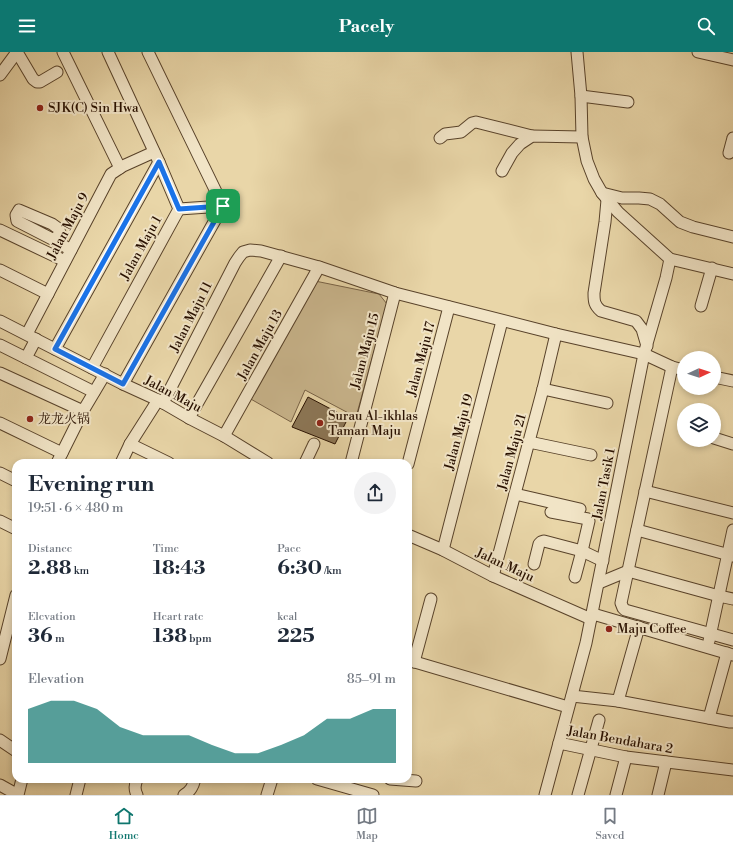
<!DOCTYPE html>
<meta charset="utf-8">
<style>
:root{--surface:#fff;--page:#f2f2f3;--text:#1f2937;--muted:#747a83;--line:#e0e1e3;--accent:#0f766e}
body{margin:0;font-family:"Libre Bodoni","Noto Serif SC",serif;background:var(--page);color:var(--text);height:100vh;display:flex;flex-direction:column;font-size:15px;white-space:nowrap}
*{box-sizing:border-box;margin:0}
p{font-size:13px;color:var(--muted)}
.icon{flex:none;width:22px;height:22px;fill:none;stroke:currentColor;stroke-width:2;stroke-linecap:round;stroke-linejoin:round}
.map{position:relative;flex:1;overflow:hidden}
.panel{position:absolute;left:12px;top:407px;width:400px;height:324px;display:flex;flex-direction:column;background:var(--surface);border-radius:12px;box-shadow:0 2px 6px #0003}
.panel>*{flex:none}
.needle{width:26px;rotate:87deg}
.tools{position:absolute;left:677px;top:299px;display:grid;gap:8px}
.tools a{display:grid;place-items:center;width:44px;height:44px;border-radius:50%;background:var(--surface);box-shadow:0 2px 6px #0003;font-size:20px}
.pin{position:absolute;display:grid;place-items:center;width:34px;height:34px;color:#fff;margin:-17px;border-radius:8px;box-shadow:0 2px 6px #0006}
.round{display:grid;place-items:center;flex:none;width:42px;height:42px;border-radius:21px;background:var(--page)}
.overview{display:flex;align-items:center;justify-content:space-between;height:68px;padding:0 16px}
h1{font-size:22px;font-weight:700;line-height:30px}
.figures{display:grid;grid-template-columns:repeat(3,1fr);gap:6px;height:68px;padding:4px 16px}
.figures div{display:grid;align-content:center}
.figures b{font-size:20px;font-weight:700}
.figures small{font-size:11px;font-weight:400}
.figures p{font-size:11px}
.chart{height:112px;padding:8px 16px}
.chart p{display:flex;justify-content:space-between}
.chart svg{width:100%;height:72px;margin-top:4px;fill:var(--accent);opacity:.7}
header{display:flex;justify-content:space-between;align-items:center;height:52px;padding:0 16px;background:var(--accent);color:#fff;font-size:18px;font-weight:700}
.tab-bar{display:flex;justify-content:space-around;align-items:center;height:56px;border-top:1px solid var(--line);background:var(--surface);font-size:11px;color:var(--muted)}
.tab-bar a{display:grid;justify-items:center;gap:2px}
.tab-bar .on{color:var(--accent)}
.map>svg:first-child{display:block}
.green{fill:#c8b48b;stroke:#786246}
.building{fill:#8c7757;stroke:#281000}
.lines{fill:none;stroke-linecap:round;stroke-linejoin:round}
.minor-casing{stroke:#58422a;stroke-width:13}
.minor{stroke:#f1e4c6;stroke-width:11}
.route-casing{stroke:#fff;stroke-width:8}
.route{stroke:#1a73e8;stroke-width:5}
.poi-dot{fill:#8f2418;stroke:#f1e4c6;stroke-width:1.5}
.labels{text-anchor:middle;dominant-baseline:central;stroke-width:4;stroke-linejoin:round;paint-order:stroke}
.poi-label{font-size:13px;fill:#281000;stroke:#f1e4c6;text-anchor:start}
.street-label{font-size:13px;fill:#281000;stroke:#f1e4c6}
</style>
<header><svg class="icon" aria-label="menu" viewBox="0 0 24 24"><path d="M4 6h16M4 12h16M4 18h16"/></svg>Pacely<svg class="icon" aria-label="search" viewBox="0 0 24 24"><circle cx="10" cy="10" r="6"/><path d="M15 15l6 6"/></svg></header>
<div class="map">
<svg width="733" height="743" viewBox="0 0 733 743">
<rect width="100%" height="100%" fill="#e9d6a8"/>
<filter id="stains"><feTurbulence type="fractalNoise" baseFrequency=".005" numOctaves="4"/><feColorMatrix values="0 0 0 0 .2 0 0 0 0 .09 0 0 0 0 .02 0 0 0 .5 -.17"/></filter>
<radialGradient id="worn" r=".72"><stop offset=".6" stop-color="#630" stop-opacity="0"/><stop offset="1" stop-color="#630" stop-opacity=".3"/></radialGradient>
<polygon class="green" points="315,229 379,242 387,252 356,365 305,338 291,370 249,346"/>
<polygon class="building" points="308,345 348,366 335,392 292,375"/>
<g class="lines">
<g class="minor-casing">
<g id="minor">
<polyline points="17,0 33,27 37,30 40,30 57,20"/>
<polyline points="63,0 120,116"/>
<polyline points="577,0 581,44 582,85 587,109 594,127 602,141 618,160 670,207 733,222"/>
<polyline points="698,0 733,8"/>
<polyline points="0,23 17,0"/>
<polyline points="581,44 628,50"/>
<polyline points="440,86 445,82 461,80 472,71 476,70 532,84"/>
<polyline points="729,101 733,86"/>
<polyline points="502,119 512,101 520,92 532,84 582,85"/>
<polyline points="602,141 622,146 639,146 650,147 660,152 680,170 693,175 733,185"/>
<path d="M607,148l-2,22 -11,71c0,8 0,12 7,18l35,10 6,8 5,17"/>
<polyline points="179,157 223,154"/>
<polygon points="19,158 52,172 59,177 60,181 54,188 17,169 16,163"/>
<polyline points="0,178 65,209"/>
<polyline points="54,188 71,198"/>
<polyline points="670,207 666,226 644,302 586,591 559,691 626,705 733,718"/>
<polyline points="0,218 48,242"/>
<polyline points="701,254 712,216"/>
<polyline points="0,269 123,332 158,348 189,366 224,384 268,411"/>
<polyline points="27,282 111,122 123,114 154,100"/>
<polyline points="36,287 26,306 94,340"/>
<polyline points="0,293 26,306"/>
<polyline points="55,297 159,110"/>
<polyline points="672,315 621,551 623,556 625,558 733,588"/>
<polyline points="92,316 179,157 159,110 108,0"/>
<polyline points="0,321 83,359"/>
<polyline points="714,325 733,329"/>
<polyline points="123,332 223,154 148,0"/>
<polyline points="543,337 607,351"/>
<polyline points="163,351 235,211 239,205 243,200 250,198 261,199 319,215 395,241 556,282 644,302 672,315 684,318"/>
<polyline points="189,366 281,204"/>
<polyline points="0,371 62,401"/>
<polyline points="224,384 319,215"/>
<polyline points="714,386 733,392"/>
<polyline points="529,390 591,403"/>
<polyline points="130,392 169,411"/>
<polyline points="57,411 83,359 105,322"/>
<polyline points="121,411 130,392 158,348"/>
<polyline points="305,411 314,392"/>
<polyline points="351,411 395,241"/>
<polyline points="408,412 449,255"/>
<polyline points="0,421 16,429"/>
<polyline points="645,439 733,461"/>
<polyline points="515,442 580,457"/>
<polyline points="551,460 588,467 589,469 582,499 575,525"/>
<polyline points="0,469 16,477"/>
<polyline points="637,478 733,504"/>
<polyline points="408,483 443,498 493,524 591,567"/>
<polyline points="443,498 502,269"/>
<polyline points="534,512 539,492 541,490 544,489 582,499 603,509"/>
<polyline points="493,524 543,337 556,282"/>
<polyline points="599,531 628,519 719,544 733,547"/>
<polyline points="593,562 733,603"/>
<polyline points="709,589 733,478"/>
<polyline points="0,607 16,543"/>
<polyline points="408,608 568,655"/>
<polyline points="414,610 431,547"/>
<polyline points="572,644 618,649 730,670 733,670"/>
<polyline points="618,649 639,575"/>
<polyline points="709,666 727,601"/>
<polyline points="0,688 16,699"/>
<path d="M137,727c-2,6 -3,10 0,16"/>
<polyline points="317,727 373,743"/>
<polyline points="390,727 416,729"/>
<polyline points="0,733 18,743 22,727"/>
<polyline points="76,743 80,727"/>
<path d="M184,743c7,-4 9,-9 11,-16"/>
<polyline points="267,743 272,727"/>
<polyline points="545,743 559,691"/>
<polyline points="578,743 599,668"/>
<polyline points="616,743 626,705"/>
<polyline points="658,743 666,710"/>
</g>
</g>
<use href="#minor" class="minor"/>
</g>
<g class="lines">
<g class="route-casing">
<polygon id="route" points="159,110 179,157 223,154 123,332 55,297"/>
</g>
<use href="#route" class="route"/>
</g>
<g class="poi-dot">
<circle cx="40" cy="56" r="4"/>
<circle cx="30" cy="367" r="4"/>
<circle cx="320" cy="371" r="4"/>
<circle cx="609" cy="577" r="4"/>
</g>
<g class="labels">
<g class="poi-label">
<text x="48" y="56">SJK(C) Sin Hwa</text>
<text x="328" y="364">Surau Al-ikhlas<tspan x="328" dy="15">Taman Maju</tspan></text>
<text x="38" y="367">龙龙火锅</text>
<text x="617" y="577">Maju Coffee</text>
</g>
<g class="street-label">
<text transform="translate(68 174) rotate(-62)">Jalan Maju 9</text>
<text transform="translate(141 196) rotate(-61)">Jalan Maju 1</text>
<text transform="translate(191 265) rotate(-63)">Jalan Maju 11</text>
<text transform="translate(260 293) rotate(-61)">Jalan Maju 13</text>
<text transform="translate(365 299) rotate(-75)">Jalan Maju 15</text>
<text transform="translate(421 307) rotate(-75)">Jalan Maju 17</text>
<text transform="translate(173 342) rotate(28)">Jalan Maju</text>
<text transform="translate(459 380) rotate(-75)">Jalan Maju 19</text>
<text transform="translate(512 400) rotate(-75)">Jalan Maju 21</text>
<text transform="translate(604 432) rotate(-79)">Jalan Tasik 1</text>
<text transform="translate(505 513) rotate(25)">Jalan Maju</text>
<text transform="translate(620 688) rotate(10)">Jalan Bendahara 2</text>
</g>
</g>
<rect width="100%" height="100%" filter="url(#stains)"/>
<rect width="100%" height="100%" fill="url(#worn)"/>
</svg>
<div class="tools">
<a><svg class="needle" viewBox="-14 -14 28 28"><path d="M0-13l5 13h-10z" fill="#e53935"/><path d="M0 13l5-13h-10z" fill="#747a83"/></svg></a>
<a><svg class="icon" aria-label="layers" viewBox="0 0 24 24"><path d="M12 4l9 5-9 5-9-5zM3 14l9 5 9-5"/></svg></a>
</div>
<div class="pin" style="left:223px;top:154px;background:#1e9e55"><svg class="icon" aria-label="arrive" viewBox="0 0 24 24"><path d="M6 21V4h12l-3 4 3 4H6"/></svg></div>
<section class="panel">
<div class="overview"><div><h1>Evening run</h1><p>19:51 · 6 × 480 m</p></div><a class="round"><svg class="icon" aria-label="share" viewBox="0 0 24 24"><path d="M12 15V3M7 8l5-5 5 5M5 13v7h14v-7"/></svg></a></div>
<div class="figures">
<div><p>Distance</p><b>2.88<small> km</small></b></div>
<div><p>Time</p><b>18:43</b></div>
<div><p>Pace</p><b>6:30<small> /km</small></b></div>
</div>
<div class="figures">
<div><p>Elevation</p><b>36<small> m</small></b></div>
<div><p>Heart rate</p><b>138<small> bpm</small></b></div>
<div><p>kcal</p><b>225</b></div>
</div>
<div class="chart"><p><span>Elevation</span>85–91 m</p>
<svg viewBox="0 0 160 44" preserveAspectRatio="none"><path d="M0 44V11L10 6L20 6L30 11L40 22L50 27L60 27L70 27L80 33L90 38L100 38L110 33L120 27L130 17L140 17L150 11L160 11V44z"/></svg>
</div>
</section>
</div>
<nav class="tab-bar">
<a class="on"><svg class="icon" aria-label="home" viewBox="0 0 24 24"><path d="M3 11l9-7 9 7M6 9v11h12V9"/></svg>Home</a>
<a><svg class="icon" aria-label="map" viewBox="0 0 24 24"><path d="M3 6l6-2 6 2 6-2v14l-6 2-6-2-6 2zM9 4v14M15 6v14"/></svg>Map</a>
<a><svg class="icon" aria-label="saved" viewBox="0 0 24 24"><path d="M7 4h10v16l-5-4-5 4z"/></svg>Saved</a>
</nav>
